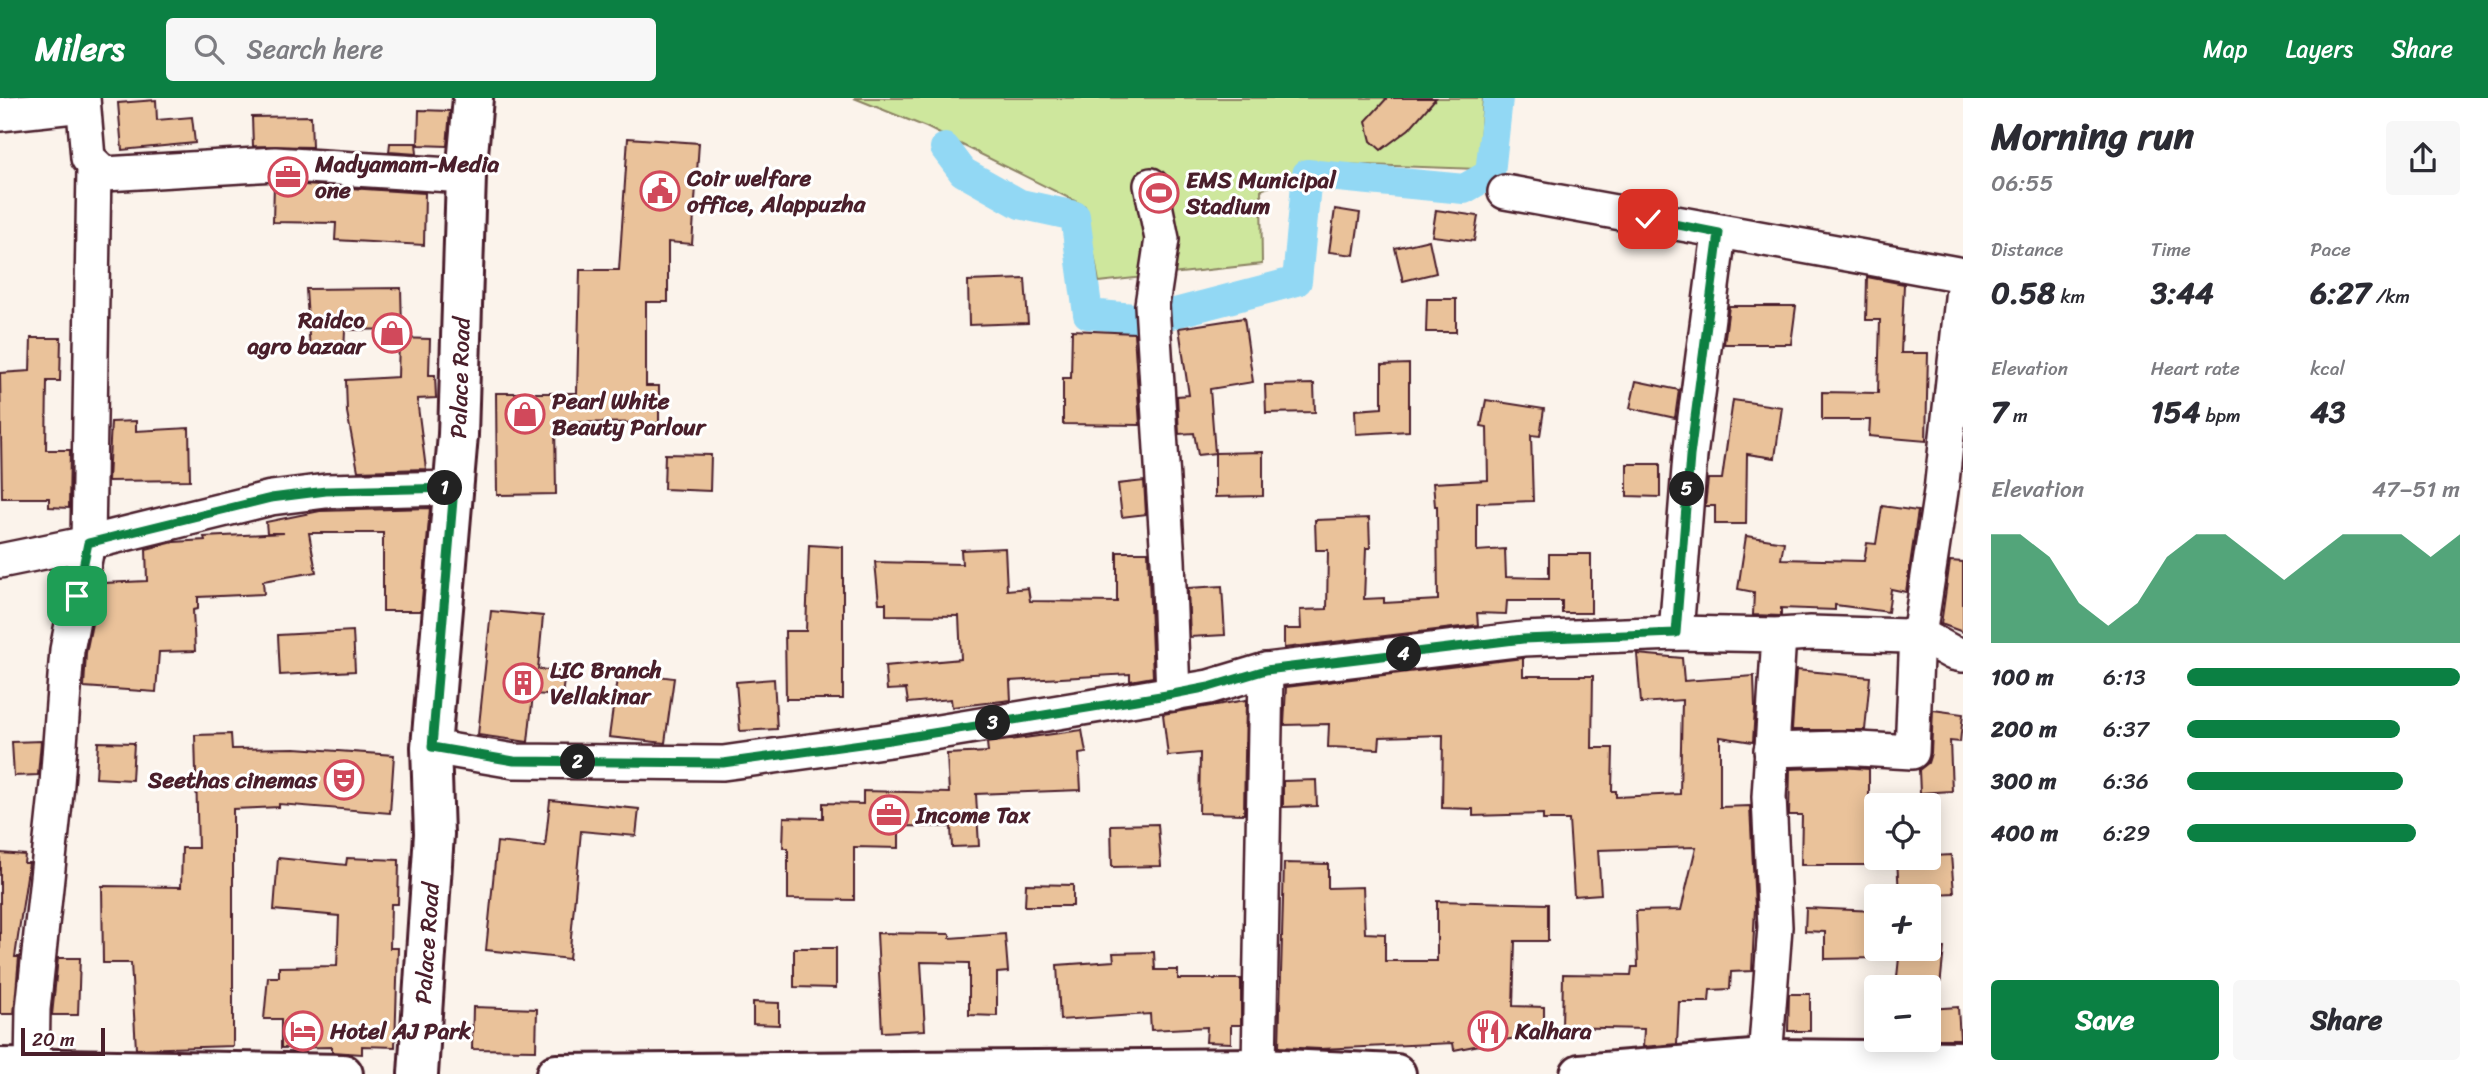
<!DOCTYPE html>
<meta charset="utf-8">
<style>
:root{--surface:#fff;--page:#f7f7f7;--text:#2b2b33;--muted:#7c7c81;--accent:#0b8043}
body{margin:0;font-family:Sriracha,sans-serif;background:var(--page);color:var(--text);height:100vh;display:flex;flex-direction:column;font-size:26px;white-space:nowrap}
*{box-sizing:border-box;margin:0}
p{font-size:23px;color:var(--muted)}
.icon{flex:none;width:38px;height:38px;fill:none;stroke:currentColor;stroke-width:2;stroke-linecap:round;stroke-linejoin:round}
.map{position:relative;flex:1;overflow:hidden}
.details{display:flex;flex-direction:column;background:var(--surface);width:525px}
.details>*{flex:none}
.fabs{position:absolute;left:1864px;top:695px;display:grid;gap:14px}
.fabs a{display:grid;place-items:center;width:77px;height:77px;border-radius:7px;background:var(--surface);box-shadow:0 4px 18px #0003;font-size:35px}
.scale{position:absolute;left:21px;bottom:18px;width:84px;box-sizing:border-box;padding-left:7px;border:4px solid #4a1f2b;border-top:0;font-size:19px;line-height:24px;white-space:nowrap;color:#4a1f2b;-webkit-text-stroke:5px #fff;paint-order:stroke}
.pin{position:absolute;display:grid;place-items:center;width:60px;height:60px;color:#fff;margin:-30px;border-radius:14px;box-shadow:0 4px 10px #0006}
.km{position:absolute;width:35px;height:35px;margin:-18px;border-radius:50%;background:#222;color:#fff;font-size:19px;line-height:35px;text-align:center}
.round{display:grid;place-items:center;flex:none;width:74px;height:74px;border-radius:7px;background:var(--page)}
.overview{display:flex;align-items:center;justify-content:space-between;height:119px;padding:0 28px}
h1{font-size:38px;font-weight:800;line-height:52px}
.metrics{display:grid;grid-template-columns:repeat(3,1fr);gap:10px;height:119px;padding:7px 28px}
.metrics div{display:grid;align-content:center}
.metrics b{font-size:30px;font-weight:800}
.metrics small{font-size:19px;font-weight:400}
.metrics p{font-size:19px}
.chart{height:196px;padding:14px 28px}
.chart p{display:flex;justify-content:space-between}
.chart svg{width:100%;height:126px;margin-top:7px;fill:var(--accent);opacity:.7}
.cta{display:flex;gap:14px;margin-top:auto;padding:14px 28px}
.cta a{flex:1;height:80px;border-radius:7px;background:var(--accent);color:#fff;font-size:28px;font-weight:800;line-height:80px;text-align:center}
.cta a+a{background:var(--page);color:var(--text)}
ul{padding:0 28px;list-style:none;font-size:23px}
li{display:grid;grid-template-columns:112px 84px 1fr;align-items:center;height:52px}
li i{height:18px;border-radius:9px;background:var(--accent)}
header{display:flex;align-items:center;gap:42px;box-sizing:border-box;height:98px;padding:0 35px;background:var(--accent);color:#fff}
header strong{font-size:33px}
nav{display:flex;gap:38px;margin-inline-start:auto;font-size:24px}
.search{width:490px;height:63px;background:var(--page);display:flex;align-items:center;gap:18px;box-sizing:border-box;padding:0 24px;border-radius:7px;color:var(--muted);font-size:26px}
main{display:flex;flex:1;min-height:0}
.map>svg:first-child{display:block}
.garden{fill:#cee79d;stroke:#8c8364;stroke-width:2}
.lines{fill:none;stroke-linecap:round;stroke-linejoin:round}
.canal{stroke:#92d8f4;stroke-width:30}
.building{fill:#eac29a;stroke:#4a1f2b;stroke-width:2}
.street-casing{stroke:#4a1f2b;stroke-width:38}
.secondary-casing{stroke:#4a1f2b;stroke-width:44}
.street{stroke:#fff;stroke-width:33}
.secondary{stroke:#fff;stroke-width:38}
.route-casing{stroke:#fff;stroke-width:14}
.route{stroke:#0b8043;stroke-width:9}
.labels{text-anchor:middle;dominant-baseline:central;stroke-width:6;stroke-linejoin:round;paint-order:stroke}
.poi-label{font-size:23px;font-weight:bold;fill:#4a1f2b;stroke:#fff;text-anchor:start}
.street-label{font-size:23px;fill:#4a1f2b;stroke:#fff}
</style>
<header>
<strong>Milers</strong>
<div class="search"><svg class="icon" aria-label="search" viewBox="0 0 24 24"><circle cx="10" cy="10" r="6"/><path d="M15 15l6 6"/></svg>Search here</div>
<nav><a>Map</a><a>Layers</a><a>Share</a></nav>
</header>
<main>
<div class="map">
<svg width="1963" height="976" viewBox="0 0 1963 976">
<rect width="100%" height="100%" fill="#fbf3eb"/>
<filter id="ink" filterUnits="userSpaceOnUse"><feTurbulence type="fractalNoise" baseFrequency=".0143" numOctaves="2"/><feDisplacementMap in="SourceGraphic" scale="14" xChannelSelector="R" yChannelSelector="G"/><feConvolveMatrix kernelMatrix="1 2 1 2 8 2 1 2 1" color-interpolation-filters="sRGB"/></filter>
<g filter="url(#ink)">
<polygon class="garden" points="854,0 1483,0 1478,71 1310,65 1286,82 1261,92 1262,166 1099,184 1085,108 926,29"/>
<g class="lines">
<g class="canal">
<polyline points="945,50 963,74 1020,106 1075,118 1088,216 1134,220"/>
<polyline points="1171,216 1297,183 1307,76 1464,91 1490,76 1498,0"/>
</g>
</g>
<g class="building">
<polygon points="1387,0 1436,0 1409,31 1381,52 1371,43 1366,23"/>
<polygon points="156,2 157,22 192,19 195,45 122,52 118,5"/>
<polygon points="419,12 450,13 447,48 418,47"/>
<polygon points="311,18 312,49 253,48 252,19"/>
<polygon points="628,40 699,45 692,146 668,144 668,204 646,204 646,288 659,288 659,325 555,324 556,396 497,397 496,295 577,295 580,172 619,172"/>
<polygon points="390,45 416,45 417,56 389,54"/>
<polygon points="274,85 425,95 424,147 335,142 336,125 273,124"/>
<polygon points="1335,111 1360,115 1354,157 1329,154"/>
<polygon points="1436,112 1478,118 1474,143 1432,138"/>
<polygon points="1429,142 1436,175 1403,183 1395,150"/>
<polygon points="1867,179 1904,186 1901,255 1928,255 1926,343 1869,338 1870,322 1822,322 1822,294 1878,295 1880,222 1866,222"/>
<polygon points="1025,181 1028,225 969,227 968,183"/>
<polygon points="401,190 402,231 345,232 344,255 310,253 306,191"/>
<polygon points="1427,201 1456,201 1456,234 1426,234"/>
<polygon points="1729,208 1796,208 1791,246 1724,246"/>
<polygon points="1244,220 1253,284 1210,291 1215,355 1198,357 1194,335 1179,336 1177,298 1189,297 1179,230"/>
<polygon points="1072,232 1134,235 1140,327 1063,326 1063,280 1071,280"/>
<polygon points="31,240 61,240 60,283 47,283 46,352 70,352 69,410 49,409 49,400 2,400 0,275 30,273"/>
<polygon points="399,240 430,241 429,277 435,277 436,300 417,301 426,371 358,373 347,314 346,282 398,279"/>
<polygon points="1409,266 1409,333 1356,336 1355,312 1382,310 1382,267"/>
<polygon points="1636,283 1679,292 1675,320 1630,310"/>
<polygon points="1314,286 1315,314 1266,315 1265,287"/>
<polygon points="1486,302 1544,311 1540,338 1531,337 1533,403 1477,405 1477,453 1505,451 1506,479 1549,480 1549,456 1591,456 1591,515 1562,515 1562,503 1507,503 1506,516 1477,515 1478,527 1284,550 1284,531 1301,531 1300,512 1327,511 1328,452 1316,452 1315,422 1369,420 1370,450 1366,450 1364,501 1384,500 1384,505 1438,502 1437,408 1435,408 1433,385 1488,382 1487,329 1481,328"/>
<polygon points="1733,302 1782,309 1775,360 1747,356 1746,426 1715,426 1715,408 1705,408 1708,381 1722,381"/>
<polygon points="136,323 136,333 189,330 190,382 108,383 111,324"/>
<polygon points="1263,354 1263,398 1215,399 1215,355"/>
<polygon points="665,356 711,357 710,393 664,391"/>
<polygon points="1627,366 1660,366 1660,399 1627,398"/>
<polygon points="1144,383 1146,416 1122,419 1118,386"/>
<polygon points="1882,408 1918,413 1906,494 1891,491 1888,514 1835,507 1835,512 1781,510 1781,518 1753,517 1754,494 1738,491 1746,438 1784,444 1781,461 1864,463 1867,445 1876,446"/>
<polygon points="430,410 421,513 383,513 383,435 309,435 316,474 263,483 264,496 198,499 198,511 193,512 195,553 159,554 156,594 84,589 86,555 97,501 105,501 104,485 147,483 146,451 174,444 205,442 204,439 284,435 267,435 266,424 320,413"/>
<polygon points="809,447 843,449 843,601 786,601 785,533 806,533"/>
<polygon points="1005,450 1007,492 1028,490 1030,503 1117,504 1117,454 1148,454 1153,579 1130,583 1130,576 1010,583 1011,602 952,609 951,601 908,605 906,591 887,592 885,568 961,561 959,518 886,517 886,505 879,505 875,464 962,466 961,452"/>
<polygon points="1950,463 1963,464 1963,534 1941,526"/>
<polygon points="1222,488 1225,537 1190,539 1188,490"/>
<polygon points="491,513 543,518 538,571 565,574 562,598 533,596 528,644 478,637"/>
<polygon points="353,533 355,573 280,577 278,537"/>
<polygon points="1637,556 1682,560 1684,583 1754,578 1755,610 1753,644 1720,639 1720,709 1750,708 1755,809 1752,873 1731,874 1730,891 1710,892 1709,904 1679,904 1677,946 1643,949 1644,931 1562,929 1563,876 1631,877 1632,869 1638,869 1636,813 1681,812 1696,749 1598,752 1601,796 1574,798 1569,722 1543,722 1543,716 1473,718 1473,711 1442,710 1443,637 1380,639 1379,651 1328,649 1329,626 1284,627 1286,589 1523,560 1523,578 1593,578 1592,650 1613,650 1612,693 1616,693 1616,699 1680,696 1682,602 1641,605"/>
<polygon points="1796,572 1870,579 1865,632 1792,632"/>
<polygon points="618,573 674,580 665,645 609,639"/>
<polygon points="774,581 777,631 740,633 736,584"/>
<polygon points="1246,602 1244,716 1199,715 1200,655 1168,658 1163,616"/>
<polygon points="1933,612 1963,616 1960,644 1950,643 1952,693 1920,695 1919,672 1928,665 1931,655"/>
<polygon points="1082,632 1086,655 1079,656 1081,692 976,696 979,748 952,749 951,729 899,728 899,750 854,749 854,802 788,801 788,750 783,750 784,719 823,720 823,705 863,706 863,693 949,695 947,656 988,654 987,645"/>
<polygon points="231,636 232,651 295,650 394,657 390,715 279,706 279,709 233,711 233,948 136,951 131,865 103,865 102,788 181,789 182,750 198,750 195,637"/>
<polygon points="41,643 38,677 14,678 12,644"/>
<polygon points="98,644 134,645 132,682 96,680"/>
<polygon points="1841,669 1869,671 1869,727 1876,727 1876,767 1801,767 1802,717 1789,717 1790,671"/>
<polygon points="1316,682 1317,708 1283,709 1283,683"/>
<polygon points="550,702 639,711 636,738 581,733 569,861 486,852 497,744 545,749"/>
<polygon points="1158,726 1161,768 1112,769 1111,727"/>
<polygon points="0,755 25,757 24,765 29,765 15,859 19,859 14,916 0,916"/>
<polygon points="1951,757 1954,795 1899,798 1897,760"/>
<polygon points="278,760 346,767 347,760 399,762 398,806 391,806 390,850 398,850 395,949 362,948 362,956 332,954 332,949 281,950 281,921 264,921 268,879 279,879 279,869 337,868 339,818 274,812"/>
<polygon points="1284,765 1328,766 1328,790 1363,789 1365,835 1385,836 1385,863 1437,863 1437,803 1548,806 1548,843 1515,843 1513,908 1544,909 1544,941 1510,941 1454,952 1453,945 1320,951 1279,949"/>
<polygon points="1026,786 1073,787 1073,808 1025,808"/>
<polygon points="1806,810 1876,813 1876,860 1825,861 1825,834 1805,833"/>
<polygon points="877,835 950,836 950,840 1005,836 1008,874 997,875 997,918 969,917 969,865 921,864 925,932 882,934"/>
<polygon points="794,850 836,850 836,890 794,889"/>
<polygon points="1900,850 1944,850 1940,889 1896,889"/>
<polygon points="1154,854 1155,872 1178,872 1178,881 1241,881 1241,927 1231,927 1231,945 1206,944 1207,929 1151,932 1150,916 1060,922 1057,867 1114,863 1113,855"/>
<polygon points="58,860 80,860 78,917 52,917"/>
<polygon points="1789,896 1810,896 1810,933 1788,933"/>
<polygon points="753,904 779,905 779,927 753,926"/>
<polygon points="473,909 537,911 536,952 472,951"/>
<polygon points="1958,909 1960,941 1928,941 1928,911"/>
</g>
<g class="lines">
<g class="street-casing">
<g id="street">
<polyline points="83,0 88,60 105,76 275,66 466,78"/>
<polyline points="0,16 83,7"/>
<polyline points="1151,87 1162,141 1152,207 1168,462 1173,596"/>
<polyline points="1505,94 1963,177"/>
<polyline points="0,463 88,445 271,400 326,393 454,390"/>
<polyline points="1676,535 1690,358 1719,135"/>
<polyline points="1779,537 1810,535 1907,538 1920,531 1941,393 1963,191"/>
<polyline points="431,649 514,663 723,665 890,642 1209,589 1266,572 1523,541 1676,535 1779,537 1769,699 1775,829 1765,961"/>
<polyline points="1771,652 1841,650 1912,654 1917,535 1953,555 1963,557"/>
<polyline points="1259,970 1266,572"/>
<polyline points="32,971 33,911 57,686 67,552 88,445 94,69"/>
</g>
</g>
<g class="secondary-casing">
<g id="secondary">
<polyline points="0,970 343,976"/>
<path id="s1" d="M418,976l16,-240 -3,-87 27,-312 8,-259 7,-78"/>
<polyline points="556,976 1259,970 1396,976"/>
<polyline points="1580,976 1765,961 1963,963"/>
</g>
</g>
<use href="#street" class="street"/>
<use href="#secondary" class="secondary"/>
</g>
</g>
<g class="lines" filter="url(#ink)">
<g class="route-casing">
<polyline id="route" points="77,498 88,445 271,400 326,393 454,390 432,649 514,663 723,665 890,642 1173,596 1209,589 1266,572 1523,541 1676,535 1690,358 1719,135 1648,121"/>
</g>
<use href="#route" class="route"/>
</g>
<defs>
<g id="office-ring" transform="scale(2.0125)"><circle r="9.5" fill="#fff" stroke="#d1495b" stroke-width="1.5"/><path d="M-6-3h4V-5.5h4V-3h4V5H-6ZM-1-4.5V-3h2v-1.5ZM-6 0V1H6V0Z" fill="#d1495b"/></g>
<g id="civic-ring" transform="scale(2.0125)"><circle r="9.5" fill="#fff" stroke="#d1495b" stroke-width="1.5"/><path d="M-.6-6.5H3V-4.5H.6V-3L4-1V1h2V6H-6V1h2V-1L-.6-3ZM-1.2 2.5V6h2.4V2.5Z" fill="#d1495b"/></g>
<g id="stadium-ring" transform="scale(2.0125)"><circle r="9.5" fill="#fff" stroke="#d1495b" stroke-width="1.5"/><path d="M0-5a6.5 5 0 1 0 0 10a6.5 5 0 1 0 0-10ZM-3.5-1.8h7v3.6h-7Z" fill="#d1495b"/></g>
<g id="shop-ring" transform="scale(2.0125)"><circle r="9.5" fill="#fff" stroke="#d1495b" stroke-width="1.5"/><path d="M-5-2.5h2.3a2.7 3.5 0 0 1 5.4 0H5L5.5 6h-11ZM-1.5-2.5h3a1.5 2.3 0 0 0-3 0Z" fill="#d1495b"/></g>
<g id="building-ring" transform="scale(2.0125)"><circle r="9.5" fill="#fff" stroke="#d1495b" stroke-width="1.5"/><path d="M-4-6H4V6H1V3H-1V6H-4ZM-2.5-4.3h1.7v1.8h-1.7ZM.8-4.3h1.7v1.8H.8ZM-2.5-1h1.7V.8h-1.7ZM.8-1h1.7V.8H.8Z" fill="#d1495b"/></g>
<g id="theatre-ring" transform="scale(2.0125)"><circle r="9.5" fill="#fff" stroke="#d1495b" stroke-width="1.5"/><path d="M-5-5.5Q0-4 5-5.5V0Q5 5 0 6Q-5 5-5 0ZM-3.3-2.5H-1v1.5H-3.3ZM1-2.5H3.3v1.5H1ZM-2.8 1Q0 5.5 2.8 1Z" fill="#d1495b"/></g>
<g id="hotel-ring" transform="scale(2.0125)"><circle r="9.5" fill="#fff" stroke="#d1495b" stroke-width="1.5"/><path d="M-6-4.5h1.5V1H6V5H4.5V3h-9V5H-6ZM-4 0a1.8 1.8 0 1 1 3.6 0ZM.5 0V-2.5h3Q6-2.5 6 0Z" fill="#d1495b"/></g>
<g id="restaurant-ring" transform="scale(2.0125)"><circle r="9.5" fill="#fff" stroke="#d1495b" stroke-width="1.5"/><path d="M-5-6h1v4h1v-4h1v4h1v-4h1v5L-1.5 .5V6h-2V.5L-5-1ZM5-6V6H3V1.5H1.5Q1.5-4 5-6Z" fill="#d1495b"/></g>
</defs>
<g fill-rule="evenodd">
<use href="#office-ring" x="288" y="79"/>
<use href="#civic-ring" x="660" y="93"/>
<use href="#stadium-ring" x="1159" y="95"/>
<use href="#shop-ring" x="392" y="235"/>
<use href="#shop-ring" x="525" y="316"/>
<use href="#building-ring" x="523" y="585"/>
<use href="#theatre-ring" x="344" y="682"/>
<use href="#office-ring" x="889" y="717"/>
<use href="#hotel-ring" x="303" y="933"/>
<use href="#restaurant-ring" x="1488" y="933"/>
</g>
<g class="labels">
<g class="poi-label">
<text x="315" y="66">Madyamam-Media<tspan x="315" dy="26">one</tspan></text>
<text x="687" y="80">Coir welfare<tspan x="687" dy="26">office, Alappuzha</tspan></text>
<text x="1186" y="82">EMS Municipal<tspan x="1186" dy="26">Stadium</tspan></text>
<text x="365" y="222" text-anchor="end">Raidco<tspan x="365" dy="26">agro bazaar</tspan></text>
<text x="552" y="303">Pearl White<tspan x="552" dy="26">Beauty Parlour</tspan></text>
<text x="550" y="572">LIC Branch<tspan x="550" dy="26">Vellakinar</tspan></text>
<text x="317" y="682" text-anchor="end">Seethas cinemas</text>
<text x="916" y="717">Income Tax</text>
<text x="330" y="933">Hotel AJ Park</text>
<text x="1515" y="933">Kalhara</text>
</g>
<g class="street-label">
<text stroke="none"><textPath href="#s1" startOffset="698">Palace Road</textPath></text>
<text stroke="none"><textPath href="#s1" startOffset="131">Palace Road</textPath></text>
</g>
</g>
</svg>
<div class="fabs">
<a><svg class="icon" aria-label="locate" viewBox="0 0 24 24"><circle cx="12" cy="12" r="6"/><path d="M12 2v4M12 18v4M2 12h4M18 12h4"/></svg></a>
<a>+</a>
<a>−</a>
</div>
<div class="scale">20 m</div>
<div class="pin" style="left:77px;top:498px;background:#1e9e55"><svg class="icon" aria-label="arrive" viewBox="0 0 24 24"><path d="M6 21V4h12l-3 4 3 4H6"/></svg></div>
<div class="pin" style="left:1648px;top:121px;background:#d93025"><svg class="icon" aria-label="check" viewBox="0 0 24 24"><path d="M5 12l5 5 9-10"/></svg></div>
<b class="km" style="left:445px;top:390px">1</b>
<b class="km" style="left:578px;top:664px">2</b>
<b class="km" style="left:993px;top:625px">3</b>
<b class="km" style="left:1404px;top:556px">4</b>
<b class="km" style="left:1687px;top:391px">5</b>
</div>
<section class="details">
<div class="overview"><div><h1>Morning run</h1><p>06:55</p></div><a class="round"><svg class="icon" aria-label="share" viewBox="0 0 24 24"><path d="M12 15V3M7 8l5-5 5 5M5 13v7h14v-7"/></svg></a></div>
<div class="metrics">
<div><p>Distance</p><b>0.58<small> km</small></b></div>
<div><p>Time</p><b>3:44</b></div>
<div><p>Pace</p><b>6:27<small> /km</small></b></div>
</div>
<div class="metrics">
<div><p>Elevation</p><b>7<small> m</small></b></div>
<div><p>Heart rate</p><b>154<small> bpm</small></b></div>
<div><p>kcal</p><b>43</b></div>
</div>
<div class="chart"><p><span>Elevation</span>47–51 m</p>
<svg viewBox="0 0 160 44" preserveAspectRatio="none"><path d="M0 44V6L10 6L20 14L30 30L40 38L50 30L60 14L70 6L80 6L90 14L100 22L110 14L120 6L130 6L140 6L150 14L160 6V44z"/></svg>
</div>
<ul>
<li><b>100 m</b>6:13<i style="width:100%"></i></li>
<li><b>200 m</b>6:37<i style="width:78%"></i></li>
<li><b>300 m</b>6:36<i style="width:79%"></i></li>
<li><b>400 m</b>6:29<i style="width:84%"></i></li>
</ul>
<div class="cta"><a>Save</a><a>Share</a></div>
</section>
</main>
